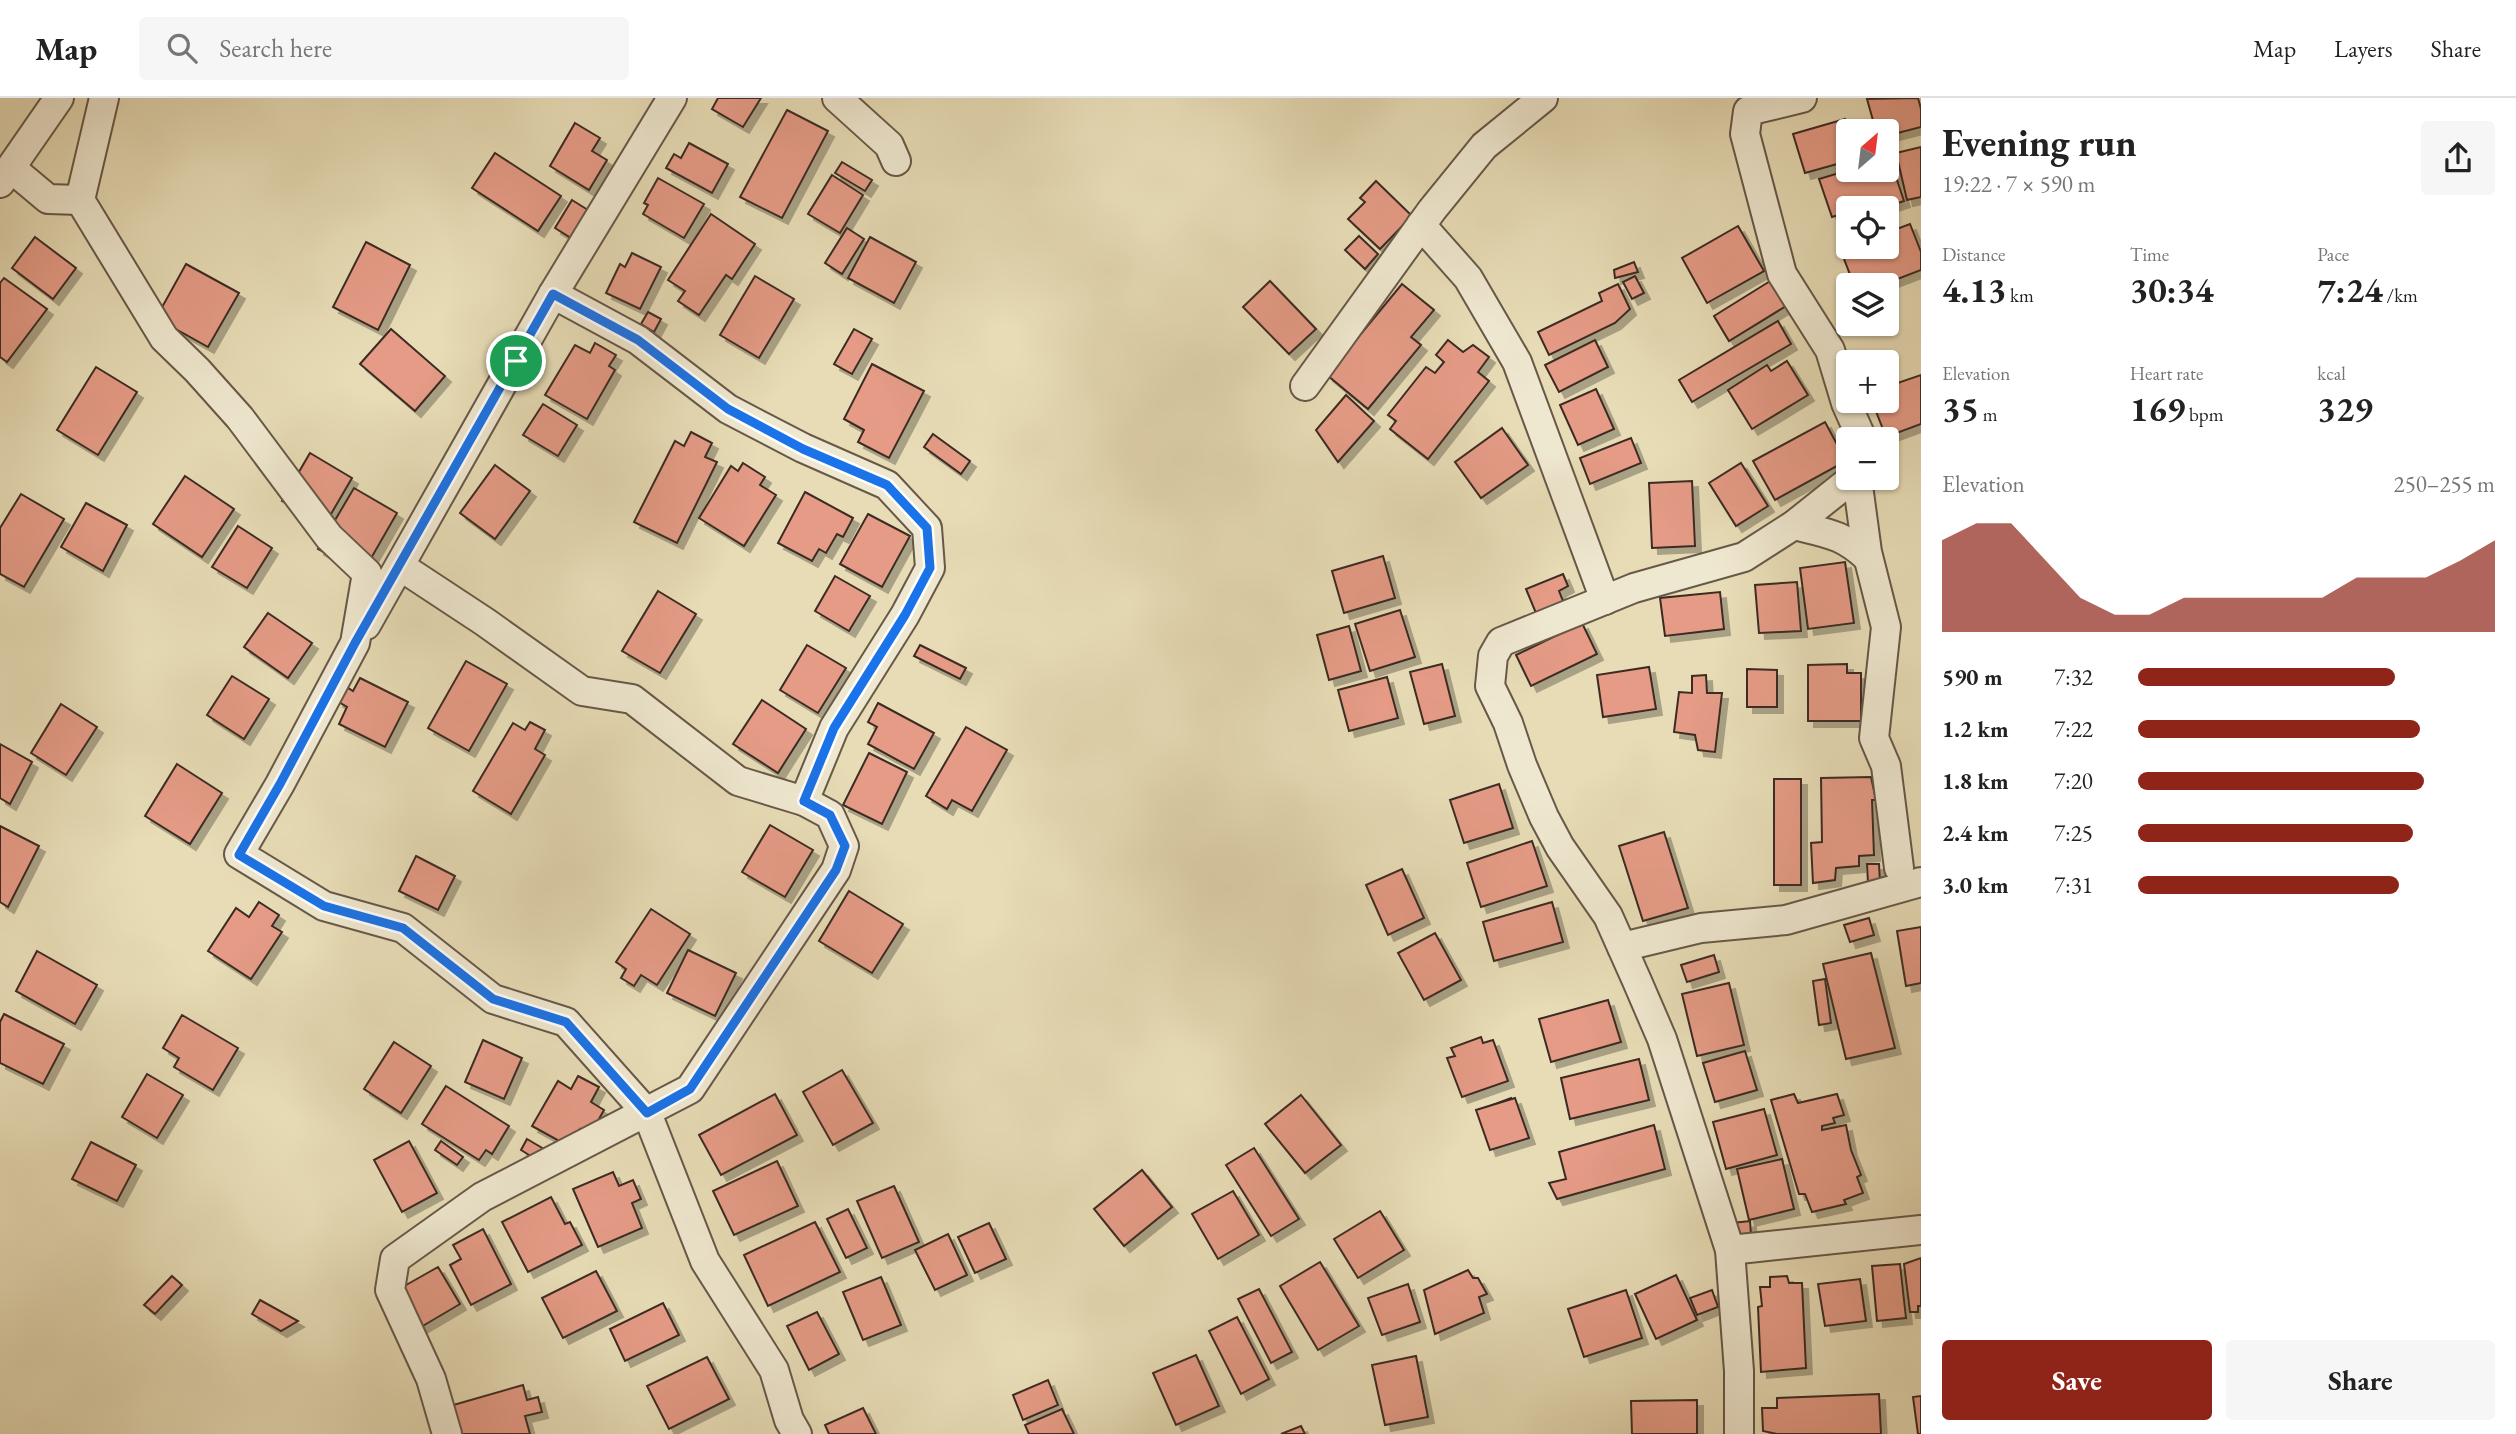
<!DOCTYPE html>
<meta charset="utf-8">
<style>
:root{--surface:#fff;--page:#f6f6f6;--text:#222;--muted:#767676;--line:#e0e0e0;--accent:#8f2418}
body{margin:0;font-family:"EB Garamond",serif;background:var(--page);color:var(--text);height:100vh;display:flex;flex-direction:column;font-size:26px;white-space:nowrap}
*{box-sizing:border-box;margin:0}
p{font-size:23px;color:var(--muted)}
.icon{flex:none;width:38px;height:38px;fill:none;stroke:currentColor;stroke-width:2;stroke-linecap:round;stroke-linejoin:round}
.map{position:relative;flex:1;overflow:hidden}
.sheet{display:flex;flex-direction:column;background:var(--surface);width:595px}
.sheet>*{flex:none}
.needle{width:46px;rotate:28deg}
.controls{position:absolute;left:1836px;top:21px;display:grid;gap:14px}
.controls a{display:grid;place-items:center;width:63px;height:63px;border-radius:7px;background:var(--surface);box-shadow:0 2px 5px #0004;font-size:35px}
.pin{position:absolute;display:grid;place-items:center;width:60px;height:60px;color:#fff;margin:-30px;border:4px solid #fff;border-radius:50%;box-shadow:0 2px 7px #0007}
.round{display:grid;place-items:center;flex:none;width:74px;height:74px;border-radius:7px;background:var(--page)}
.overview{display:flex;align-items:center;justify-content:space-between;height:119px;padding:0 21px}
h1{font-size:38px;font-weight:700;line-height:52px}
.metrics{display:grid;grid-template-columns:repeat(3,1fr);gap:10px;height:119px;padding:7px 21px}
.metrics div{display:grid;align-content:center}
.metrics b{font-size:35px;font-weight:700}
.metrics small{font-size:19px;font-weight:400}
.metrics p{font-size:19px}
.chart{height:196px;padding:14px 21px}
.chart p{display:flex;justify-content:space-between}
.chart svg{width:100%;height:126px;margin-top:7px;fill:var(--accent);opacity:.7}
.action{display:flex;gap:14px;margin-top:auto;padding:14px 21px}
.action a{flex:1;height:80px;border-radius:7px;background:var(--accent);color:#fff;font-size:28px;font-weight:700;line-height:80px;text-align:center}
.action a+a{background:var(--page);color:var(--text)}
ul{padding:0 21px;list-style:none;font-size:23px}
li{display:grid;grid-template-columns:112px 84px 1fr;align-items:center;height:52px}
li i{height:18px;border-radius:9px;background:var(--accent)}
header{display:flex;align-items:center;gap:42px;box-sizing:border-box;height:98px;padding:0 35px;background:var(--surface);border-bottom:2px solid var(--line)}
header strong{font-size:33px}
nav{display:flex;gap:38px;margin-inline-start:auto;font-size:24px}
.search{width:490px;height:63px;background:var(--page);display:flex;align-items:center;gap:18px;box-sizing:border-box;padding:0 24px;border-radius:7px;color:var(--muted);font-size:26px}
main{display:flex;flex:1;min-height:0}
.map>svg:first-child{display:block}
.building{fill:#e59b86;stroke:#3c2c23;stroke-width:2;filter:url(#shadow)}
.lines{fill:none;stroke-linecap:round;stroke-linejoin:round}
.minor-casing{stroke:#675848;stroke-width:32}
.minor{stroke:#efe8d0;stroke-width:28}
.route-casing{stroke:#fff;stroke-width:14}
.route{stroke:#1a73e8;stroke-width:9}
</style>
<header>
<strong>Map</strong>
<div class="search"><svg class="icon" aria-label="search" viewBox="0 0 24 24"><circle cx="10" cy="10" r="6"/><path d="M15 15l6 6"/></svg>Search here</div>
<nav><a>Map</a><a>Layers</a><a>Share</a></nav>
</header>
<main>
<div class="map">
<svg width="1921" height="1336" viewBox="0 0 1921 1336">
<defs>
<filter id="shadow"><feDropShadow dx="6" dy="6" stdDeviation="0" flood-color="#0004"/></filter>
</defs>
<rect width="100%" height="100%" fill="#e7dcb6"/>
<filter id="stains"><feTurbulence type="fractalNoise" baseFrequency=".00286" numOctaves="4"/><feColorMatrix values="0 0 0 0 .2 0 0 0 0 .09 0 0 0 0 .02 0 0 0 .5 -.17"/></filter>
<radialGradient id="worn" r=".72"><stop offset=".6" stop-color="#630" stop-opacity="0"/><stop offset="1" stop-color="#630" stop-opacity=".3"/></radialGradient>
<g class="building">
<polygon points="718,0 761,0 743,29 712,11"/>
<polygon points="1918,0 1921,11 1921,29 1886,38 1886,33 1876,33 1867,1"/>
<polygon points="787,12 828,33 782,120 740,99"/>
<polygon points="1845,21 1848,33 1848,63 1805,75 1793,36"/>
<polygon points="575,25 600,40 592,53 607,62 589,92 550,68"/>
<polygon points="689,45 728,66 712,95 666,70 674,56 681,60"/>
<polygon points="1921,49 1921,99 1907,102 1896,55"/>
<polygon points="495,55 561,98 538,133 472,90"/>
<polygon points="1889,58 1904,103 1883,110 1848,110 1848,114 1832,119 1819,81 1849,72 1886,72 1886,59"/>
<polygon points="842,64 872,82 865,93 835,75"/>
<polygon points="832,77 863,97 840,135 808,116"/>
<polygon points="658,80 704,106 684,140 643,116 648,107 644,105"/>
<polygon points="1376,83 1412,118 1380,151 1348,121 1365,104 1360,100"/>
<polygon points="572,102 588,112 571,140 555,130"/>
<polygon points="711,116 755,146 732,181 726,177 699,217 678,203 685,193 668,182"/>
<polygon points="1910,126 1921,154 1921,172 1882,187 1854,187 1841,153 1851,149 1886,149 1886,135"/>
<polygon points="1738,128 1764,173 1707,205 1682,160"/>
<polygon points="847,130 864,141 842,176 825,165"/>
<polygon points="1359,138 1378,156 1365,171 1345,152"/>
<polygon points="35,139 76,170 53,201 12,170"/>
<polygon points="870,139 916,164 894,205 848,180"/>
<polygon points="366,144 410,167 378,232 333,209"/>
<polygon points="632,155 661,169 640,211 606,195 620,166 625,169"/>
<polygon points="1634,164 1638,174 1615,180 1614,172"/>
<polygon points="186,166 239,195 208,249 156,220"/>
<polygon points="755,178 794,201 759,260 720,237"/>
<polygon points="1635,178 1644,195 1632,201 1623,184"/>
<polygon points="4,180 47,211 7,264 0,259 0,185"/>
<polygon points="1775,180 1791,205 1729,243 1714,218"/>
<polygon points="1270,183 1316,231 1289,256 1243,209"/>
<polygon points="1402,186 1434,212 1411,239 1421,247 1368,311 1327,277"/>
<polygon points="1618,186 1630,211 1615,225 1549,257 1538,234 1602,203 1599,195"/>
<polygon points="648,214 661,221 654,234 641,226"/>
<polygon points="1778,223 1791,246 1692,304 1679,282"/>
<polygon points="391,231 445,278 415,313 360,266"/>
<polygon points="854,231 872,241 852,276 834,266"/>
<polygon points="1448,242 1463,254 1473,247 1489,259 1478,274 1489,283 1428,361 1390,331 1396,323 1388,317 1426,269 1435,275 1444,264 1436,257"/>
<polygon points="1595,242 1608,269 1559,294 1545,267"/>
<polygon points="595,245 616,257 609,268 615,272 587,321 545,297 575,247 590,255"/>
<polygon points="1787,263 1808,297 1752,331 1728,292 1767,267 1771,273"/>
<polygon points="872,266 924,293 889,360 858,344 864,332 844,321"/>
<polygon points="96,269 137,294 98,357 57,332"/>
<polygon points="1921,277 1921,326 1886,339 1872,303 1886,303 1886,289"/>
<polygon points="1596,291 1614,331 1578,347 1560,307"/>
<polygon points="1346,297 1374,323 1338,364 1316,332"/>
<polygon points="543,306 577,327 558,358 523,337"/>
<polygon points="1825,324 1846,363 1775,402 1753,363"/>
<polygon points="1502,330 1528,367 1481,400 1455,364"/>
<polygon points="691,334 712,345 705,359 717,364 677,445 634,424 675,343 684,348"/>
<polygon points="933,336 970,363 961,376 924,349"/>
<polygon points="1631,340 1641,365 1590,386 1580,360"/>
<polygon points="310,355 352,380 324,428 282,403"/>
<polygon points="743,365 765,379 760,387 776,397 744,448 699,420 731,368 738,373"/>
<polygon points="1741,365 1768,408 1736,428 1709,385"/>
<polygon points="495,367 530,393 495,441 460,415"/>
<polygon points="185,378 234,411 202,459 153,426"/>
<polygon points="1692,383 1695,448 1652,450 1649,385"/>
<polygon points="354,390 397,415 362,476 318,451"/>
<polygon points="805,394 853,420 843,439 837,436 826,455 819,451 812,463 778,445"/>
<polygon points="21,396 64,421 24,489 0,476 0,430"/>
<polygon points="86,405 127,427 103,473 61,449"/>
<polygon points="868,416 910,438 882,489 840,466"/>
<polygon points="238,428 272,450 247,490 212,469"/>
<polygon points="1383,458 1395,500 1344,515 1332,473"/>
<polygon points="1845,464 1854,525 1808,531 1800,470"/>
<polygon points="1563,476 1568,488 1559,493 1565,508 1538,520 1526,491"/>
<polygon points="835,478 870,498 849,533 815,513"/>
<polygon points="1797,484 1801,533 1759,535 1755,487"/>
<polygon points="658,493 696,516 660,575 622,553"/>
<polygon points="1720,494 1724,531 1665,538 1660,500"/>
<polygon points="1400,512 1415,559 1370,573 1355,526"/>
<polygon points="268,515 312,545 288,580 244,549"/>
<polygon points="1582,525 1597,556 1531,588 1516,557"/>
<polygon points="1349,528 1361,573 1329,582 1317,537"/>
<polygon points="807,547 846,570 818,615 780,592"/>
<polygon points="920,547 966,570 960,581 914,558"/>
<polygon points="466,563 507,586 469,653 428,630"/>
<polygon points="1442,566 1455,618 1424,626 1410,574"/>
<polygon points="1847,566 1847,575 1861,575 1861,623 1808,623 1808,567"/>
<polygon points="1649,569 1656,611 1603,619 1597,577"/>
<polygon points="1747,571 1777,572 1777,609 1747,609"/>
<polygon points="1706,577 1707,595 1722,595 1715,654 1698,652 1695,637 1674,634 1679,594 1692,595 1692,578"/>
<polygon points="232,578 269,601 244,641 207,617"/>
<polygon points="1387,579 1398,620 1349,633 1338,592"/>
<polygon points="360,580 408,604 385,649 339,626 347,609 337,603 345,588 353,593"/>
<polygon points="762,602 806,631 778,675 733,646"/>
<polygon points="878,605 934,635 914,671 868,646 877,629 868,624"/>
<polygon points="61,606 97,629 66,677 31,655"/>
<polygon points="530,624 545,632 535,651 545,657 511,716 473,693 513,625 525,632"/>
<polygon points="966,629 1007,652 972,713 952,702 947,711 926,698"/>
<polygon points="0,646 32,664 10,706 0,700"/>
<polygon points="869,655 907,674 882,726 843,707"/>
<polygon points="177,666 222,695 190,746 145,718"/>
<polygon points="1871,679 1876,702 1872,702 1874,757 1859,758 1859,768 1836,770 1835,782 1813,785 1811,745 1822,744 1821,680"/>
<rect x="1774" y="681" width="27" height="106"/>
<polygon points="1499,686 1513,730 1464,745 1450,702"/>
<polygon points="770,727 813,752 785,799 742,774"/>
<polygon points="0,728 39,748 8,809 0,804"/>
<polygon points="1664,734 1688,810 1643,823 1619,748"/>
<polygon points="1532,743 1547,788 1481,809 1467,765"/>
<polygon points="416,758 455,778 438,812 399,793"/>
<polygon points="1867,766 1879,766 1880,784 1868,785"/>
<polygon points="1402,771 1424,820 1388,837 1366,787"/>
<polygon points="849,793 903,826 872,875 819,843"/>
<polygon points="259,804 279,817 272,828 282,834 251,881 208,853 236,810 249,819"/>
<polygon points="1552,804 1563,844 1494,863 1483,824"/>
<polygon points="651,811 690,836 657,887 641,877 634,888 621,880 626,871 616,864"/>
<polygon points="1869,820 1874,837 1850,844 1844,827"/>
<polygon points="1921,829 1921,885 1906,888 1897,833"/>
<polygon points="1435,835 1461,882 1424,902 1398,855"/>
<polygon points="688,852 736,875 715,918 667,895"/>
<polygon points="37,853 97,887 75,926 16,893"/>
<polygon points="1871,855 1895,950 1846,961 1823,866"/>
<polygon points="1714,857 1719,874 1687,884 1681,867"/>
<polygon points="1825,881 1831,925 1819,927 1813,883"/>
<polygon points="1729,885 1744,947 1697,958 1682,896"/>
<polygon points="1608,902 1621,944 1551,964 1539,921"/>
<polygon points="4,916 64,946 43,986 0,965 0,924"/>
<polygon points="182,917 238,950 213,992 174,969 179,960 163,950"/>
<polygon points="1481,939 1483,945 1493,942 1508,983 1462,999 1447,960 1455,958 1451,950"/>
<polygon points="483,942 522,960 504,1001 465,984"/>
<polygon points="394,944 431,968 401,1015 364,991"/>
<polygon points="1745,953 1757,992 1715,1004 1703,965"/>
<polygon points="1639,961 1649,1002 1570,1021 1561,980"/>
<polygon points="842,972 873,1025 833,1047 803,994"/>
<polygon points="147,976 183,997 157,1040 122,1019"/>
<polygon points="578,978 599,989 591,1004 604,1012 590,1037 580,1031 570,1049 532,1028 558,983 571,991"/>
<polygon points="446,988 509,1028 492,1056 486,1052 479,1062 422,1026"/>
<polygon points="775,996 797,1037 721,1077 699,1037"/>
<polygon points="1794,996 1798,1005 1837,996 1844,1017 1833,1020 1835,1025 1822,1028 1822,1032 1846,1027 1851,1052 1861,1077 1857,1079 1863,1095 1844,1102 1846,1106 1812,1114 1805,1096 1799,1096 1771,1002"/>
<polygon points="1301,997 1341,1047 1305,1075 1265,1026"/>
<polygon points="1511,1000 1525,1038 1492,1050 1479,1012"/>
<polygon points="1515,1000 1529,1040 1490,1052 1476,1012"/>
<polygon points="1764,1011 1777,1057 1726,1071 1713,1024"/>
<polygon points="1654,1027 1665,1071 1557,1101 1549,1085 1566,1081 1559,1054"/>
<polygon points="527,1041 544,1051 537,1062 521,1052"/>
<polygon points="409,1043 437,1095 402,1114 374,1062"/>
<polygon points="441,1043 463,1059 457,1067 435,1052"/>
<polygon points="91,1044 136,1067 117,1103 72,1081"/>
<polygon points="1254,1050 1299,1121 1271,1138 1226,1067"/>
<polygon points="1782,1061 1794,1111 1749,1122 1737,1071"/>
<polygon points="777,1063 798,1108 734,1137 713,1093"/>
<polygon points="1142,1072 1172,1109 1124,1148 1094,1111"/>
<polygon points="613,1074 619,1088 633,1082 641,1101 632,1105 642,1130 598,1149 573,1091"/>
<polygon points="894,1088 919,1144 882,1160 857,1103"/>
<polygon points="1233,1093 1259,1137 1218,1161 1192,1116"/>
<polygon points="551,1099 565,1126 570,1124 582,1147 528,1174 502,1124"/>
<polygon points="848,1111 867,1150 846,1160 827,1121"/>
<polygon points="1380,1113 1404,1152 1358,1180 1334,1141"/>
<polygon points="1750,1123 1751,1137 1734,1138 1732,1125"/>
<polygon points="815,1124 840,1174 768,1208 744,1157"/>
<polygon points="989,1125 1006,1161 975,1175 958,1139"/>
<polygon points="483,1131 511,1186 471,1207 450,1167 461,1161 453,1147"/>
<polygon points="948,1136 967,1177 935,1192 915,1152"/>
<polygon points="1921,1160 1921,1208 1918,1208 1918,1214 1910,1214 1904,1166"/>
<polygon points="1320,1164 1359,1228 1318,1252 1280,1188"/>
<polygon points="1900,1166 1906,1220 1877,1223 1872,1168"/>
<polygon points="438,1169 460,1206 421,1229 399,1191"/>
<polygon points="1468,1172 1473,1180 1478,1180 1487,1196 1479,1199 1484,1215 1435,1236 1424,1192"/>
<polygon points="596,1173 617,1213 563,1240 542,1200"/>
<polygon points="1676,1177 1697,1222 1656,1241 1635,1196"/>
<polygon points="172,1178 182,1187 155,1216 144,1207"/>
<polygon points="1787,1178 1789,1185 1802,1185 1806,1270 1761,1274 1758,1209 1762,1208 1760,1189 1770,1189 1770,1179"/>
<polygon points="881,1179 901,1227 863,1242 843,1194"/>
<polygon points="1860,1181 1866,1223 1825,1228 1818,1186"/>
<polygon points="1408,1186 1420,1224 1382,1237 1368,1200"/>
<polygon points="1259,1191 1292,1254 1271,1265 1238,1201"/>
<polygon points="1626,1192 1642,1240 1584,1259 1568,1211"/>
<polygon points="1712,1192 1718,1209 1697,1217 1690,1200"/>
<polygon points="260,1202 298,1223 281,1233 252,1216"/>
<polygon points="663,1205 679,1237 625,1263 610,1231"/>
<polygon points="817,1214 839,1256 809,1272 787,1228"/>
<polygon points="1237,1219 1269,1281 1241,1296 1209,1233"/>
<polygon points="1196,1257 1219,1308 1176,1327 1153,1275"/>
<polygon points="1416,1258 1428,1319 1385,1327 1372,1267"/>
<polygon points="707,1259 729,1301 669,1331 647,1288"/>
<polygon points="1048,1282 1058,1307 1023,1322 1013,1297"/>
<polygon points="523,1287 527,1302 538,1299 542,1314 525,1318 530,1336 458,1336 450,1308"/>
<polygon points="1879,1296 1881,1336 1777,1336 1763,1333 1762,1310 1777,1310 1777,1300"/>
<polygon points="1921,1298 1921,1336 1918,1336 1913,1299"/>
<polygon points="1697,1302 1697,1336 1632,1336 1631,1303"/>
<polygon points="863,1310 876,1336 829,1336 825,1327"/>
<polygon points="1062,1311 1074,1336 1029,1336 1025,1327"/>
<polygon points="1301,1328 1305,1336 1281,1336"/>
</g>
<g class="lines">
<g class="minor-casing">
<g id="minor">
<polyline points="104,0 80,102 164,240 197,272 240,320 329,439 367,475 355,545 280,686 239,756 324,808 403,830 493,901 566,924 647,1015 705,1163 774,1272 789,1322 797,1336"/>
<polyline points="837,0 889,47 896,63"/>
<polyline points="1802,0 1748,13 1745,36 1782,176 1830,252 1846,305 1862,341"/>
<polyline points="11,70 48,101 80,102"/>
<polyline points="0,85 59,0"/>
<polyline points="1421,127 1468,180 1517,264 1605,502"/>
<polyline points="1305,288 1432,112 1484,48 1543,0"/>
<polyline points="1857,380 1867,454 1886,529 1874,640 1886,668 1899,770"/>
<path d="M1794,427c32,8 49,9 74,33"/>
<polyline points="400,468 485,524 582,593 632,601 738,683 804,703"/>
<polyline points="366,527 553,196 672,0"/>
<polyline points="1622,849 1701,830 1786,822 1921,784"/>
<polyline points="1730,1152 1921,1132"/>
<polyline points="447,1336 431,1281 390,1192 395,1161 482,1099 690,991 836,772 844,748 830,717 804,703 834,630 905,517 930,470 927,430 887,387 803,350 728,311 638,242 553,196"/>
<polyline points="1739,1336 1739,1273 1730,1152 1662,941 1637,883 1608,818 1560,749 1544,719 1522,667 1508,625 1490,588 1493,558 1501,544 1634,490 1744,459 1794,427 1853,380"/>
</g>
</g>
<use href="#minor" class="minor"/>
</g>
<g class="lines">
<g class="route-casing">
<polygon id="route" points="553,196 638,242 728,311 803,351 887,387 927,430 930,470 905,517 834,630 804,703 830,717 845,748 836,772 690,991 647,1015 566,924 493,901 403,830 324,808 239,757 280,686 355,545"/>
</g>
<use href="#route" class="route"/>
</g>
<rect width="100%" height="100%" filter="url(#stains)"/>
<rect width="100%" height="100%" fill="url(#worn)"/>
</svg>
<div class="controls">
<a><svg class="needle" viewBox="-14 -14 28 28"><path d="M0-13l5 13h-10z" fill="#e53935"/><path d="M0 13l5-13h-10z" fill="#767676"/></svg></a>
<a><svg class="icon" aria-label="locate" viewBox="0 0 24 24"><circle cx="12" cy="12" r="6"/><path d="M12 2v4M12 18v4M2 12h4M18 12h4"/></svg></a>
<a><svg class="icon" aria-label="layers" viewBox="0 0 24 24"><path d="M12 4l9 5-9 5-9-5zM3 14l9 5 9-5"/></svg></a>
<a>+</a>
<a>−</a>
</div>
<div class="pin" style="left:516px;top:263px;background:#1e9e55"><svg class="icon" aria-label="arrive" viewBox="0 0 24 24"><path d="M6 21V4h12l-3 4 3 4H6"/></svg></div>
</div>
<section class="sheet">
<div class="overview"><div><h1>Evening run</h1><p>19:22 · 7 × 590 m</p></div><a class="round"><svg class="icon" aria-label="share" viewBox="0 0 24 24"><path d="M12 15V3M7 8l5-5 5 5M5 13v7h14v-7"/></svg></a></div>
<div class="metrics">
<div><p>Distance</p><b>4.13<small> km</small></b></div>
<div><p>Time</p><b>30:34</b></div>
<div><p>Pace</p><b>7:24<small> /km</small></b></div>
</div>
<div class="metrics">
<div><p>Elevation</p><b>35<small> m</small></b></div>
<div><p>Heart rate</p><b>169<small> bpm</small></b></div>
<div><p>kcal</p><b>329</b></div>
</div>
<div class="chart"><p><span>Elevation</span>250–255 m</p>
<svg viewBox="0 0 160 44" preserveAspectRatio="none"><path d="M0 44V12L10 6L20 6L30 19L40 32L50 38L60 38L70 32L80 32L90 32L100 32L110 32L120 25L130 25L140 25L150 19L160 12V44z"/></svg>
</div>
<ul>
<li><b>590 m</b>7:32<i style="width:72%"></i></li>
<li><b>1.2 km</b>7:22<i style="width:79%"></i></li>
<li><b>1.8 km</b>7:20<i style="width:80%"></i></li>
<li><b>2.4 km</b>7:25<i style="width:77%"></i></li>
<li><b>3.0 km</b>7:31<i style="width:73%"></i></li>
</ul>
<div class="action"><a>Save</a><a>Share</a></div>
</section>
</main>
